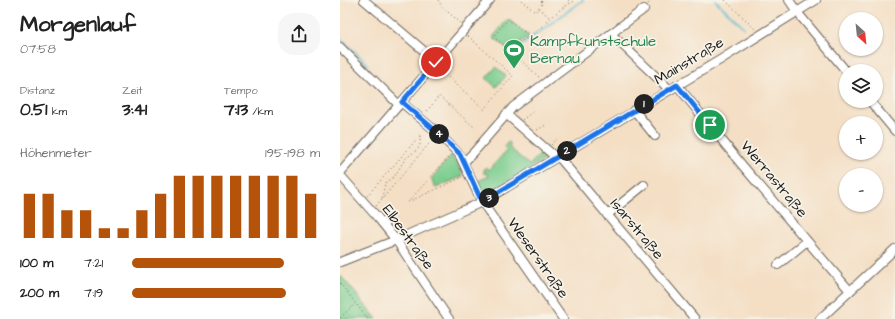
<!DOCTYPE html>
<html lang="de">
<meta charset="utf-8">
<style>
:root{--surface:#fff;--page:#f6f6f6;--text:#222;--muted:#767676;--accent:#b45309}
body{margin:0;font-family:"Architects Daughter",sans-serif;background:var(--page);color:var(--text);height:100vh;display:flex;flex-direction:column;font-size:15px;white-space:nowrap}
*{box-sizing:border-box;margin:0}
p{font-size:13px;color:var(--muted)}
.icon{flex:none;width:22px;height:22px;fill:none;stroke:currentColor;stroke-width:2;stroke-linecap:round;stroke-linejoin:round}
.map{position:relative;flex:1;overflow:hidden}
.panel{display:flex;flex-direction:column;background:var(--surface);width:340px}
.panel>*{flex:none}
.needle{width:26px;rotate:153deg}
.controls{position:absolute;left:499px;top:12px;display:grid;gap:8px}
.controls a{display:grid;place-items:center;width:44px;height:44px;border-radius:50%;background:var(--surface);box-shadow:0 1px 3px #0004;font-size:20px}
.pin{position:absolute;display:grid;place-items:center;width:34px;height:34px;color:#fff;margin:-17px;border:2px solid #fff;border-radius:50%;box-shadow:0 1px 4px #0007}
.km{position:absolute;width:20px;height:20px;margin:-10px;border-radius:50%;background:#222;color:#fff;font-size:11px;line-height:20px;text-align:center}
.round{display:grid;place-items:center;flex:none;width:42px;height:42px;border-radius:16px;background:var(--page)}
.head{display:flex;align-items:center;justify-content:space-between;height:68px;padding:0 20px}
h1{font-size:22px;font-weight:800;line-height:30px}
.stats{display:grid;grid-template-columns:repeat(3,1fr);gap:6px;height:68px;padding:4px 20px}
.stats div{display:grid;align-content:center}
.stats b{font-size:17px;font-weight:800}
.stats small{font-size:11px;font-weight:400}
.stats p{font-size:11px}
.chart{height:112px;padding:8px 20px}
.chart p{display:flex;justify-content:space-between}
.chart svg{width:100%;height:72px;margin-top:4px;stroke:var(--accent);stroke-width:6}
ul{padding:0 20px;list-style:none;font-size:13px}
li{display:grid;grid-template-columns:64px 48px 1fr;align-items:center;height:30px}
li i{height:10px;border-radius:5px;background:var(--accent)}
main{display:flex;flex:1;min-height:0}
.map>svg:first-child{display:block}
.green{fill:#7ccd8f;stroke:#4c7456}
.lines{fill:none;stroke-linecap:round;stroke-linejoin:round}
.stream{stroke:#56bbd4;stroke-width:2}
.minor-casing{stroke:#686057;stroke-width:10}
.path{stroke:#686057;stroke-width:1;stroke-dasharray:1 3;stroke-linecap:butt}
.minor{stroke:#fff;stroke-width:8}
.route-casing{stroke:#fff;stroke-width:8}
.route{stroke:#1a73e8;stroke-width:5}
.labels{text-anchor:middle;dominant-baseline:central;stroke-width:3.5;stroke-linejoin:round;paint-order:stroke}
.leisure-label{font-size:15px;fill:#27864d;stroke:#f7f3e8;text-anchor:start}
.street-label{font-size:15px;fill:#1c1c1c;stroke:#f7f3e8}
</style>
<main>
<section class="panel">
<div class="head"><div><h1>Morgenlauf</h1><p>07:58</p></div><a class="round"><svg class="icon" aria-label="share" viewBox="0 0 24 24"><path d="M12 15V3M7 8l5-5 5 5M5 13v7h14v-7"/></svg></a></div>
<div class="stats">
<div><p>Distanz</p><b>0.51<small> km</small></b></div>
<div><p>Zeit</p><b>3:41</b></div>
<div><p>Tempo</p><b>7:13<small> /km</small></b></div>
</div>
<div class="chart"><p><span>Höhenmeter</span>195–198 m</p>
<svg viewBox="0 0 160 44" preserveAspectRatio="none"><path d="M5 44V17M15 44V17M25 44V27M35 44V27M45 44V38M55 44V38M65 44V27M75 44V17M85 44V6M95 44V6M105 44V6M115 44V6M125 44V6M135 44V6M145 44V6M155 44V17"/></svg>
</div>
<ul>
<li><b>100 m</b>7:21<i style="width:81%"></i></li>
<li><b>200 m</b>7:19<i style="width:82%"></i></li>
</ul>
</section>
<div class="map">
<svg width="555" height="319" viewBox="0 0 555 319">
<rect width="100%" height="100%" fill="#f7f3e8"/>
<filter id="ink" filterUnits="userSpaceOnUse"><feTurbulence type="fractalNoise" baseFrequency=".025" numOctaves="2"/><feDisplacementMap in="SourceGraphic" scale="8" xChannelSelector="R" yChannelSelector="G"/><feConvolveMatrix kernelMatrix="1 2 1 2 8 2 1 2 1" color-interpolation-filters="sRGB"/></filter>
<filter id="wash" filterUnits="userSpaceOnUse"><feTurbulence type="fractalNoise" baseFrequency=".012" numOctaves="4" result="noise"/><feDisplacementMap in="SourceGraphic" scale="16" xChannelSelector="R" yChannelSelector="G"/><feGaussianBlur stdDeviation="0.9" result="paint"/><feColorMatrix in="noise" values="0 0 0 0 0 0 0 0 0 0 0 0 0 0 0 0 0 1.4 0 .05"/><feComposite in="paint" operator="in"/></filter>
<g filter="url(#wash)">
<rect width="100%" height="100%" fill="#f4dfc5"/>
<g class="green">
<polygon points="168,19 189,36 179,43 177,49 172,52 153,37"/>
<polygon points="156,67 166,76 156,87 146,78"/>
<polygon points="168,142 171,144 169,147 189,165 204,151 210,156 144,196 141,195 136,182 149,176 147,173 144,174 144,170 146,167 149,170 167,150 164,147"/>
<polygon points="111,156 117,163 123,176 96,188 91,179"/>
<polygon points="0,275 37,319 0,319"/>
</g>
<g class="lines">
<g class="stream">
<polyline points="375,0 404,28"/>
<polyline points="0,39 15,52 28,65"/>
<polyline points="179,47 243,0"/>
</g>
</g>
</g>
<g filter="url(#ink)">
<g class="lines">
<g class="minor-casing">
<g id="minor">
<polyline points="24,0 97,62"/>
<polyline points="449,0 457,12 506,71"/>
<polyline points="271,34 330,90"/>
<polyline points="0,47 59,105"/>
<polyline points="337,85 402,165 510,291"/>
<polyline points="530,101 555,131"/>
<polyline points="61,102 98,133 119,154 142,202 223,319"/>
<polyline points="294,110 315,136"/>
<polyline points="166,114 212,154 215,158"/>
<polyline points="218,156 355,319"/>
<polyline points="124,162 134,152 173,107 304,9"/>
<polyline points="0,173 150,0"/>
<polyline points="0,175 38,218 56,240 109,319"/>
<polyline points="267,215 304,185"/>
<polyline points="0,262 51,242 142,202 380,60 476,0"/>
<polyline points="438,265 467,241"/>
<polyline points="480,319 555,249"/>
</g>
</g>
<g class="path">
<polyline points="98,0 103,8 121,23"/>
<polyline points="181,0 195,12 203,3 200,0"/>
<polyline points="228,0 231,3"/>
<polyline points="385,0 415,29"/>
<polyline points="308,4 312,0"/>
<polyline points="199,8 210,18"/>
<polyline points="128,36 173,76 144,109"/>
<polyline points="176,49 172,52 153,37 168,19 189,36"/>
<polyline points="172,53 177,57"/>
<polyline points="99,69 145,110"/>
<polyline points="199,77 177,57 177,49 179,43 198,30 205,23 221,9 236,0"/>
<polyline points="87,111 99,96 134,127"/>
<polyline points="182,120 194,111"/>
<polyline points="197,130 206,125"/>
<polyline points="211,145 217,139"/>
<polyline points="111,155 68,202 123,177"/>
<polyline points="27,196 84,131"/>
<polyline points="42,198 45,183 54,177 65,159 78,149 80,144 80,136"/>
<polyline points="36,206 94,138"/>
<polyline points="0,283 28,319"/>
<polyline points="0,318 15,304"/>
</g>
<use href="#minor" class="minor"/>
</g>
</g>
<g class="lines" filter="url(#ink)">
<g class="route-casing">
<polyline id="route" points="96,62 62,102 98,133 120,154 142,202 337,85 370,125"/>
</g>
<use href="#route" class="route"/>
</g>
<defs>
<g id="stadium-pin" transform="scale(1.15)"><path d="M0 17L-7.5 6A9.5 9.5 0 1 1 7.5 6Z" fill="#2e9e5b" stroke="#f7f3e8"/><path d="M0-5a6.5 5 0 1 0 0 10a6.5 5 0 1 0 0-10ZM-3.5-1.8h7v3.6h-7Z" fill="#fff"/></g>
</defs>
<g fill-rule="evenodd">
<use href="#stadium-pin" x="174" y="50"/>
</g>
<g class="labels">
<g class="leisure-label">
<text x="190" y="41">Kampfkunstschule<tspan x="190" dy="17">Bernau</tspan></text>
</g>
<g class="street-label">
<text transform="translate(349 61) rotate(-31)">Mainstraße</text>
<text transform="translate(434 179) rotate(50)">Werrastraße</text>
<text transform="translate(297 229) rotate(50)">Isarstraße</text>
<text transform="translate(68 237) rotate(54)">Elbestraße</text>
<text transform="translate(198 258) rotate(55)">Weserstraße</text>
</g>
</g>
</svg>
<div class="controls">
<a><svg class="needle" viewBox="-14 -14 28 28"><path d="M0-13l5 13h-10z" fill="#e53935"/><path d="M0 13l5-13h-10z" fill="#767676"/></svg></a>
<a><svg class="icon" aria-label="layers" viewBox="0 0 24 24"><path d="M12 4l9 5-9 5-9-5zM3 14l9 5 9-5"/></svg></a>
<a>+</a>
<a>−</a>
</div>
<div class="pin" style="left:370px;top:125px;background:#1e9e55"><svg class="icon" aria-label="arrive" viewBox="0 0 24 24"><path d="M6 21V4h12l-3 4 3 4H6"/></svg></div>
<div class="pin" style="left:96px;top:62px;background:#d93025"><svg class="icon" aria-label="check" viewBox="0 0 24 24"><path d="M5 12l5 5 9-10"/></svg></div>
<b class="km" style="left:304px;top:104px">1</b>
<b class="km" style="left:227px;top:151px">2</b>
<b class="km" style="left:149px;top:198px">3</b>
<b class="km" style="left:99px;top:134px">4</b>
</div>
</main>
